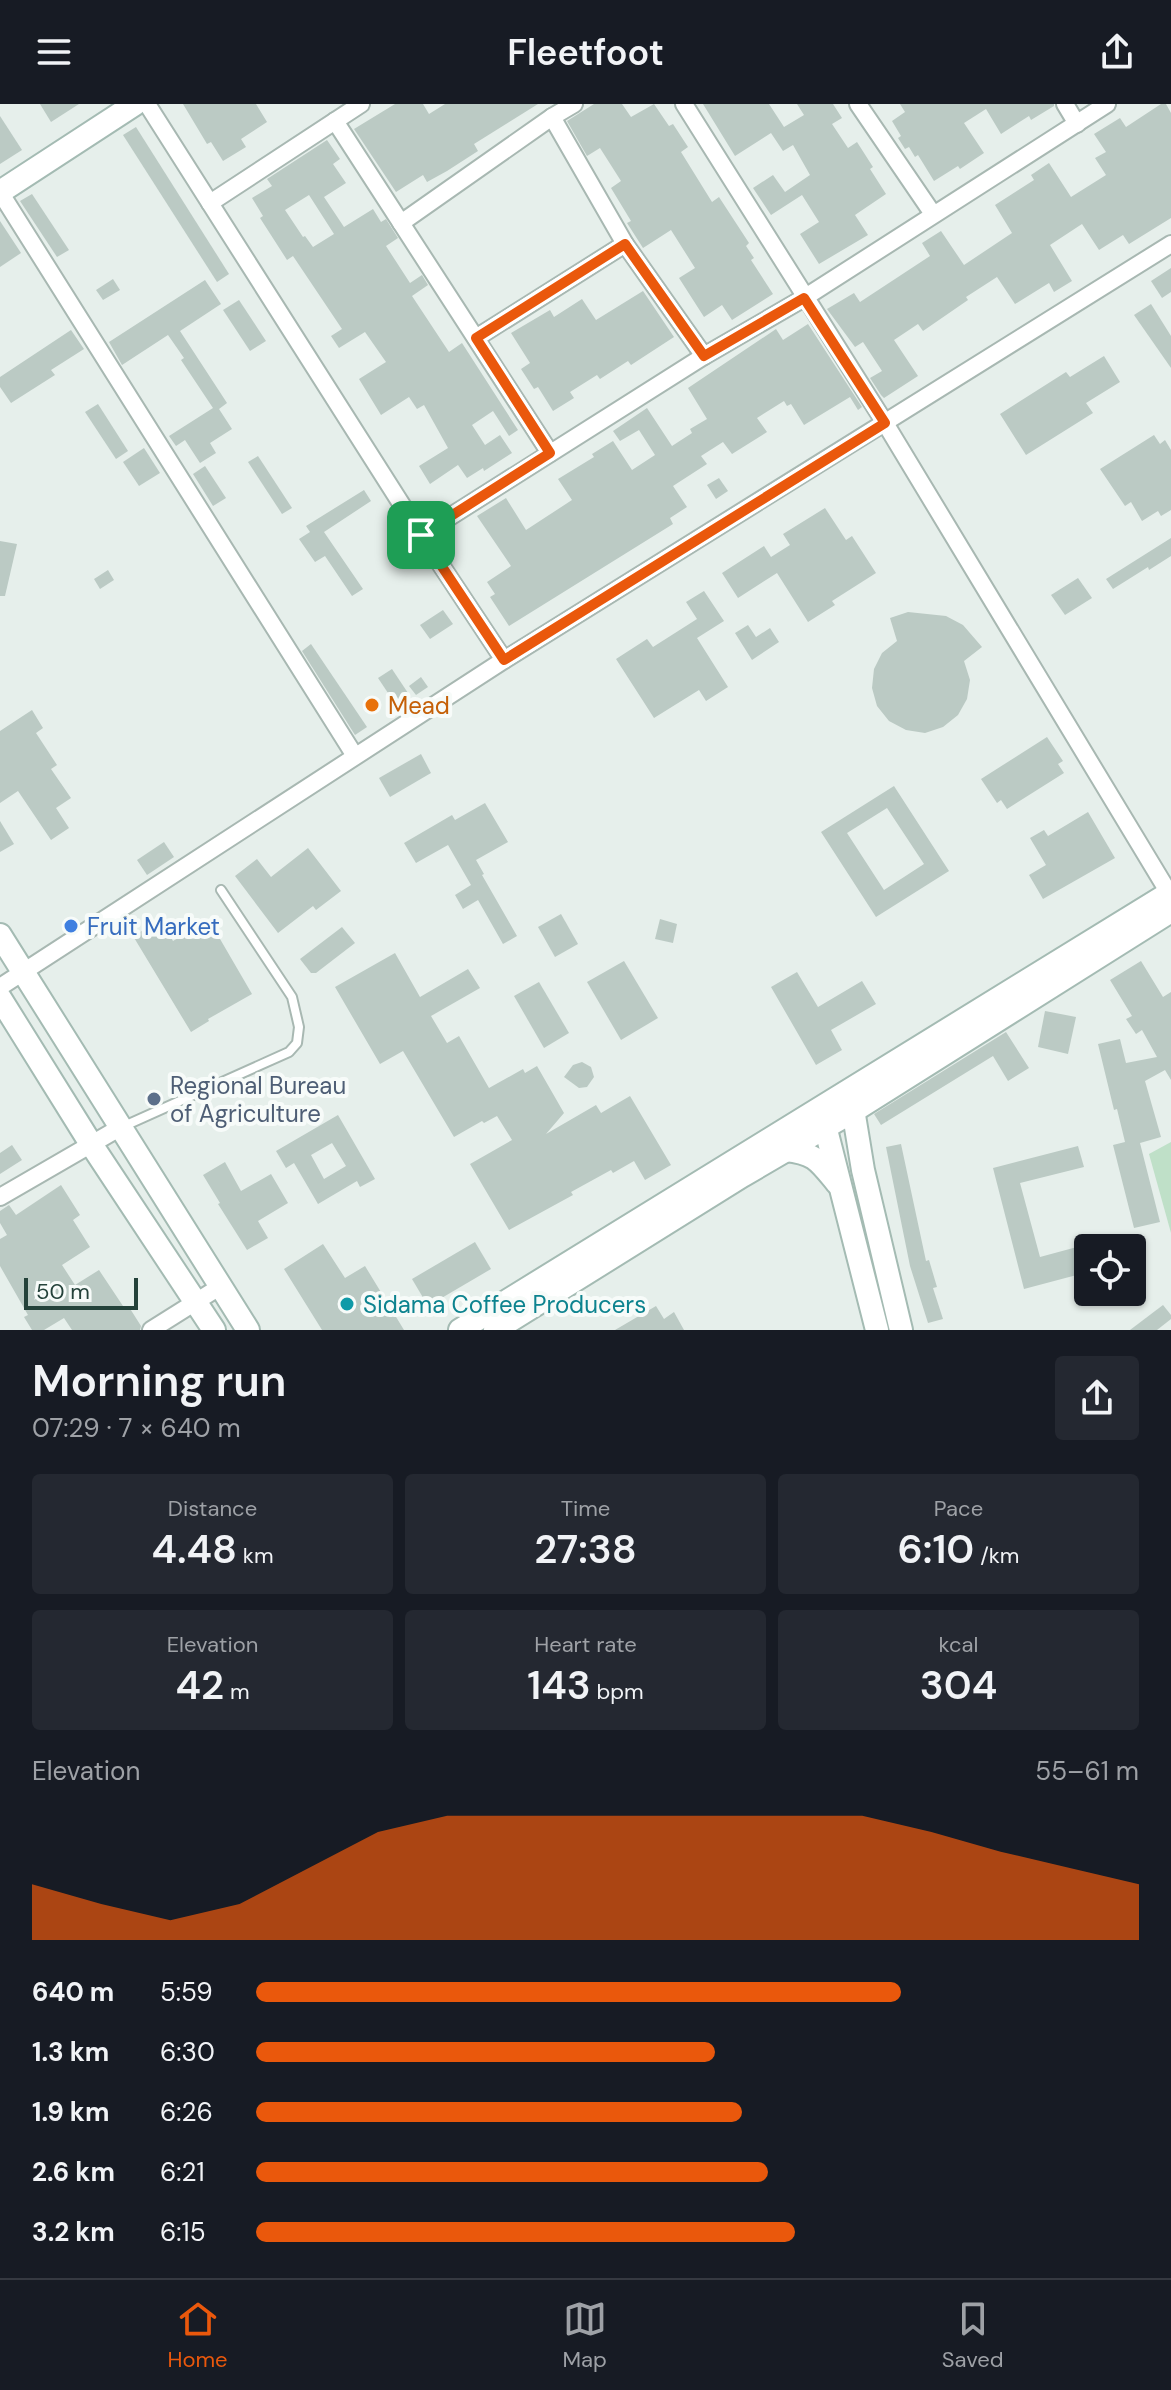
<!DOCTYPE html>
<meta charset="utf-8">
<style>
:root{--surface:#171b24;--page:#242831;--text:#f1f3f6;--muted:#9ea1a6;--line:#363941;--accent:#ea580c}
body{margin:0;font-family:"DM Sans",sans-serif;background:var(--page);color:var(--text);height:100vh;display:flex;flex-direction:column;font-size:30px;white-space:nowrap}
*{box-sizing:border-box;margin:0}
p{font-size:26px;color:var(--muted)}
.icon{flex:none;width:44px;height:44px;fill:none;stroke:currentColor;stroke-width:2;stroke-linecap:round;stroke-linejoin:round}
.map{position:relative;height:1226px;overflow:hidden}
.details{display:flex;flex-direction:column;background:var(--surface);flex:1}
.details>*{flex:none}
.buttons{position:absolute;left:1074px;top:1130px;display:grid;gap:16px}
.buttons a{display:grid;place-items:center;width:72px;height:72px;border-radius:8px;background:var(--surface);box-shadow:0 2px 6px #0004;font-size:40px}
.scale{position:absolute;left:24px;bottom:20px;width:114px;box-sizing:border-box;padding-left:8px;border:4px solid #24423a;border-top:0;font-size:22px;line-height:28px;white-space:nowrap;color:#24423a;-webkit-text-stroke:6px #f7fbf9;paint-order:stroke}
.pin{position:absolute;display:grid;place-items:center;width:68px;height:68px;color:#fff;margin:-34px;border-radius:16px;box-shadow:0 4px 12px #0006}
.round{display:grid;place-items:center;flex:none;width:84px;height:84px;border-radius:8px;background:var(--page)}
.overview{display:flex;align-items:center;justify-content:space-between;height:136px;padding:0 32px}
h1{font-size:44px;font-weight:600;line-height:60px}
.figures{display:grid;grid-template-columns:repeat(3,1fr);gap:12px;height:136px;padding:8px 32px}
.figures div{display:grid;align-content:center;border-radius:8px;background:var(--page);text-align:center}
.figures b{font-size:40px;font-weight:600}
.figures small{font-size:22px;font-weight:400}
.figures p{font-size:22px}
.chart{height:224px;padding:16px 32px}
.chart p{display:flex;justify-content:space-between}
.chart svg{width:100%;height:144px;margin-top:8px;fill:var(--accent);opacity:.7}
ul{padding:0 32px;list-style:none;font-size:26px}
li{display:grid;grid-template-columns:128px 96px 1fr;align-items:center;height:60px}
li i{height:20px;border-radius:10px;background:var(--accent)}
header{display:flex;justify-content:space-between;align-items:center;height:104px;padding:0 32px;background:var(--surface);font-size:36px;font-weight:600}
.tabs{display:flex;justify-content:space-around;align-items:center;height:112px;border-top:2px solid var(--line);background:var(--surface);font-size:22px;color:var(--muted)}
.tabs a{display:grid;justify-items:center;gap:4px}
.tabs .selected{color:var(--accent)}
.map>svg:first-child{display:block}
.green{fill:#bfe0c8}
.building{fill:#bbcac4;fill-rule:evenodd}
.lines{fill:none;stroke-linecap:round;stroke-linejoin:round}
.lane-casing{stroke:#a8b8b2;stroke-width:12}
.street-casing{stroke:#a8b8b2;stroke-width:20}
.secondary-casing{stroke:#a4bbb3;stroke-width:26}
.lane{stroke:#fff;stroke-width:8}
.street{stroke:#fff;stroke-width:16}
.secondary{stroke:#fff;stroke-width:22}
.route-casing{stroke:#fff;stroke-width:16}
.route{stroke:#ea580c;stroke-width:10}
.food-dot{fill:#e8710a;stroke:#f7fbf9;stroke-width:3}
.shop-dot{fill:#3f7fe0;stroke:#f7fbf9;stroke-width:3}
.service-dot{fill:#5c6f8a;stroke:#f7fbf9;stroke-width:3}
.culture-dot{fill:#0f9aa8;stroke:#f7fbf9;stroke-width:3}
.labels{text-anchor:middle;dominant-baseline:central;stroke-width:8;stroke-linejoin:round;paint-order:stroke}
.food-label{font-size:24px;fill:#c56008;stroke:#f7fbf9;text-anchor:start}
.shop-label{font-size:24px;fill:#366cbe;stroke:#f7fbf9;text-anchor:start}
.service-label{font-size:24px;fill:#4e5e75;stroke:#f7fbf9;text-anchor:start}
.culture-label{font-size:24px;fill:#0d838f;stroke:#f7fbf9;text-anchor:start}
</style>
<header><svg class="icon" aria-label="menu" viewBox="0 0 24 24"><path d="M4 6h16M4 12h16M4 18h16"/></svg>Fleetfoot<svg class="icon" aria-label="share" viewBox="0 0 24 24"><path d="M12 15V3M7 8l5-5 5 5M5 13v7h14v-7"/></svg></header>
<div class="map">
<svg width="1171" height="1226" viewBox="0 0 1171 1226">
<rect width="100%" height="100%" fill="#e6efeb"/>
<polygon class="green" points="1171,1038 1171,1129 1149,1050"/>
<g class="building">
<polygon points="40,0 79,0 51,18"/>
<polygon points="183,0 256,0 267,18 241,35 246,43 223,57 211,38 207,40"/>
<polygon points="395,0 423,0 429,10 445,0 538,0 474,40 478,47 447,67 427,78 423,71 396,88 354,25"/>
<polygon points="594,0 622,0 631,13 654,0 669,22 673,20 688,43 681,48 712,98 719,93 749,139 746,142 754,154 751,156 773,190 732,216 722,201 704,213 679,174 695,164 671,126 643,144 627,119 631,117 611,84 621,77 600,44 587,52 567,17"/>
<polygon points="703,0 769,0 784,23 804,11 797,0 833,0 842,14 832,20 848,44 857,38 873,63 870,65 886,90 855,111 868,131 819,160 800,130 819,118 802,91 771,111 753,84 773,71 785,88 810,71 793,41 783,47 771,29 735,52"/>
<polygon points="900,0 1054,0 1054,2 1031,16 1029,12 1001,30 986,5 964,19 984,49 960,65 958,62 934,77 918,51 915,53 909,43 905,45 898,34 901,32 892,17 905,8"/>
<polygon points="1161,0 1166,0 1171,9 1171,114 1129,140 1123,131 1099,146 1082,120 1050,141 1072,177 1054,188 1049,179 1015,200 997,173 966,193 968,196 923,227 918,220 894,236 918,272 884,294 881,291 870,274 882,267 863,238 855,243 827,205 854,189 860,198 930,152 922,139 941,127 964,161 1012,129 995,101 1034,76 1031,71 1049,59 1071,93 1106,71 1095,54 1106,48 1094,30 1120,14 1126,23"/>
<polygon points="0,12 22,46 0,60"/>
<polygon points="136,23 229,170 217,178 123,31"/>
<path d="M327,36l13,19 -7,5 13,19 -22,14 20,30 29,-18 8,13 5,-3 12,19 -12,8 24,37 12,-8 6,10 -16,11 37,56 13,-9 56,87 -9,6 -16,-25 -21,14 13,20 15,-10 12,18 -28,18 -1,-3 -16,10 -9,-13 -28,19 -11,-18 29,-18 -24,-43 -7,4 -8,-12 -28,18 -22,-36 27,-17 -21,-30 -26,16 -8,-12 11,-7 -49,-73 -6,4 -27,-42 3,-2 -11,-18 20,-12 -5,-7zM309,91l25,39 -21,13 -8,-11 -2,1 -18,-27z"/>
<polygon points="32,90 69,146 57,153 20,97"/>
<polygon points="0,117 21,149 0,163"/>
<polygon points="1171,164 1171,188 1162,194 1151,177"/>
<polygon points="113,175 120,186 103,196 96,186"/>
<polygon points="205,176 221,200 180,227 227,299 219,305 232,325 210,339 216,349 200,359 185,336 176,342 169,332 213,304 181,256 184,254 168,231 122,261 109,238"/>
<polygon points="643,187 674,233 631,261 628,257 600,275 597,271 570,288 574,294 553,307 538,283 534,285 521,265 530,259 511,229 550,206 554,213 582,195 596,216"/>
<polygon points="239,196 266,237 250,247 223,206"/>
<polygon points="1151,200 1171,232 1171,264 1134,211"/>
<polygon points="808,220 862,303 858,306 850,293 804,321 791,300 787,302 784,297 757,314 767,328 732,350 723,338 701,352 707,360 673,382 687,403 670,414 673,420 509,522 490,493 495,490 487,478 511,462 477,412 506,394 526,426 572,396 558,375 594,353 592,350 613,337 632,366 655,351 639,326 620,337 613,327 647,304 672,342 692,329 690,325 707,315 688,284 776,225 783,236"/>
<polygon points="71,226 84,245 51,266 55,271 11,299 0,283 0,273"/>
<polygon points="1104,252 1120,278 1086,299 1093,309 1026,351 1000,310 1066,268 1070,273"/>
<polygon points="98,300 128,347 116,355 85,308"/>
<polygon points="1154,331 1160,340 1165,336 1171,346 1171,406 1161,412 1158,407 1142,417 1131,398 1125,402 1100,365"/>
<polygon points="144,344 160,369 139,382 123,358"/>
<polygon points="258,352 292,404 282,410 248,358"/>
<polygon points="205,362 226,394 213,402 193,370"/>
<polygon points="719,374 728,387 716,395 707,381"/>
<polygon points="364,386 371,397 324,428 363,485 352,492 325,452 315,458 299,435 310,428 306,422"/>
<polygon points="825,404 846,436 852,432 876,469 832,497 835,501 808,518 777,469 738,494 722,469 764,442 771,453 790,441 783,430"/>
<polygon points="1171,434 1171,452 1149,466 1148,463 1113,485 1106,475"/>
<polygon points="0,437 17,440 5,492 0,492"/>
<polygon points="108,466 114,476 100,485 94,475"/>
<polygon points="1078,474 1092,494 1065,511 1051,491"/>
<polygon points="704,487 724,517 697,534 728,583 706,597 699,586 654,614 616,555 647,535 653,543 697,515 686,498"/>
<polygon points="443,506 453,520 430,535 420,521"/>
<polygon points="908,508 946,512 963,521 982,543 964,557 970,576 967,595 958,611 943,623 925,629 906,626 889,617 877,602 872,584 874,565 882,549 897,537 890,514"/>
<polygon points="748,521 756,533 770,524 779,538 752,556 735,529"/>
<polygon points="311,540 367,623 355,631 302,547"/>
<polygon points="392,565 408,589 394,598 378,574"/>
<polygon points="421,573 428,583 416,591 409,582"/>
<polygon points="32,606 43,624 36,629 57,661 51,665 71,694 56,704 69,724 51,736 18,687 0,699 0,627"/>
<polygon points="1047,633 1063,657 1058,660 1064,669 1007,705 1001,696 997,699 981,675"/>
<polygon points="421,650 431,669 390,693 379,674"/>
<path d="M894,682l55,85 -73,46 -55,-85zM887,704l37,56 -40,26 -37,-57z"/>
<polygon points="485,699 508,738 476,756 484,770 482,771 517,832 503,840 478,796 463,805 455,791 471,781 448,741 416,759 404,739 452,711 455,716"/>
<polygon points="1088,708 1115,754 1043,795 1029,771 1046,761 1030,734 1044,726 1048,732"/>
<polygon points="0,717 14,740 0,748"/>
<polygon points="164,738 174,753 147,771 137,756"/>
<polygon points="308,744 341,787 316,806 313,802 278,829 235,772 257,755 271,773"/>
<polygon points="561,810 578,840 555,853 538,823"/>
<polygon points="660,815 677,820 673,839 655,835"/>
<polygon points="161,816 173,837 209,816 252,890 208,915 209,917 191,928 133,832"/>
<polygon points="342,823 355,839 316,869 311,869 300,855"/>
<polygon points="395,849 420,893 468,865 480,884 431,912 447,939 459,932 489,984 523,965 525,969 537,962 564,1009 546,1030 596,1001 601,1009 630,992 671,1061 645,1076 634,1057 613,1069 611,1066 571,1088 573,1091 509,1126 470,1060 512,1036 497,1012 484,1019 482,1017 454,1033 403,947 380,960 335,883"/>
<polygon points="624,857 658,914 621,936 587,878"/>
<polygon points="1141,857 1163,893 1171,888 1171,976 1165,966 1145,977 1161,1033 1140,1039 1160,1118 1134,1124 1113,1041 1125,1038 1117,1005 1114,1006 1098,940 1120,935 1126,959 1157,953 1142,926 1136,930 1126,915 1132,912 1110,876"/>
<polygon points="797,868 818,903 862,877 876,900 831,926 842,946 816,961 771,883"/>
<polygon points="539,878 569,929 544,944 514,892"/>
<polygon points="1045,907 1076,913 1068,950 1038,943"/>
<polygon points="1006,928 1029,964 1008,977 993,952 881,1021 874,1010"/>
<polygon points="582,958 591,963 594,973 587,983 579,984 564,973 573,961"/>
<path d="M338,1011l37,64 -15,8 -3,-6 -39,23 -24,-41 -8,5 -10,-17zM332,1039l14,23 -22,13 -13,-24z"/>
<polygon points="901,1040 926,1157 929,1156 937,1183 933,1184 943,1215 928,1219 910,1162 886,1043"/>
<polygon points="12,1041 22,1056 0,1070 0,1049"/>
<polygon points="1078,1042 1084,1063 1020,1079 1040,1153 1088,1140 1088,1168 1024,1185 993,1064"/>
<polygon points="225,1058 241,1087 271,1070 288,1099 258,1117 268,1134 247,1146 218,1100 220,1099 203,1071"/>
<polygon points="61,1081 80,1111 73,1116 90,1143 62,1161 75,1181 99,1166 125,1205 129,1203 141,1222 140,1226 72,1226 64,1214 44,1226 32,1226 24,1213 28,1211 0,1162 0,1135 7,1131 0,1119 0,1107 9,1101 16,1111"/>
<polygon points="475,1138 491,1165 428,1202 412,1175"/>
<polygon points="323,1140 345,1174 365,1162 404,1226 322,1226 284,1165"/>
<polygon points="1163,1201 1171,1211 1171,1215 1157,1226 1130,1226"/>
<polygon points="656,1202 664,1215 674,1208 684,1226 615,1226"/>
</g>
<g class="lines">
<g class="lane-casing">
<polyline id="lane" points="122,1023 289,948 297,939 299,923 292,893 221,786"/>
</g>
<g class="street-casing">
<g id="street">
<polyline points="147,0 421,431 504,556"/>
<polyline points="684,0 885,319 1169,789"/>
<polyline points="858,0 933,110"/>
<polyline points="1065,0 1077,20"/>
<polyline points="552,13 625,140 704,252"/>
<polyline points="335,17 550,349"/>
<polyline points="0,88 355,652"/>
<polyline points="210,99 361,0"/>
<polyline points="401,119 552,13 574,0"/>
<polyline points="476,234 625,140"/>
<polyline points="421,431 704,252 804,194 1107,0"/>
<polyline points="0,883 504,556 1171,140"/>
<polyline points="0,1093 121,1023"/>
<polyline points="151,1226 221,1182"/>
</g>
</g>
<g class="secondary-casing">
<g id="secondary">
<polyline points="0,88 135,0"/>
<polyline points="0,831 248,1226"/>
<polyline points="0,894 91,1040 214,1226"/>
<polyline points="851,993 863,1066 901,1226"/>
<polyline points="822,1010 877,1226"/>
<path d="M786,1046c29,3 33,11 51,33"/>
<polyline points="460,1226 1171,788"/>
<polyline points="495,1226 742,1072 855,1006 1171,807"/>
</g>
</g>
<use href="#lane" class="lane"/>
<use href="#street" class="street"/>
<use href="#secondary" class="secondary"/>
</g>
<g class="lines">
<g class="route-casing">
<polygon id="route" points="625,140 704,252 804,194 885,319 504,556 421,431 550,349 476,234"/>
</g>
<use href="#route" class="route"/>
</g>
<circle class="food-dot" cx="372" cy="601" r="8"/>
<circle class="shop-dot" cx="71" cy="822" r="8"/>
<circle class="service-dot" cx="154" cy="995" r="8"/>
<circle class="culture-dot" cx="347" cy="1200" r="8"/>
<g class="labels">
<g class="food-label">
<text x="388" y="601">Mead</text>
</g>
<g class="shop-label">
<text x="87" y="822">Fruit Market</text>
</g>
<g class="service-label">
<text x="170" y="981">Regional Bureau<tspan x="170" dy="28">of Agriculture</tspan></text>
</g>
<g class="culture-label">
<text x="363" y="1200">Sidama Coffee Producers</text>
</g>
</g>
</svg>
<div class="buttons">
<a><svg class="icon" aria-label="locate" viewBox="0 0 24 24"><circle cx="12" cy="12" r="6"/><path d="M12 2v4M12 18v4M2 12h4M18 12h4"/></svg></a>
</div>
<div class="scale">50 m</div>
<div class="pin" style="left:421px;top:431px;background:#1e9e55"><svg class="icon" aria-label="arrive" viewBox="0 0 24 24"><path d="M6 21V4h12l-3 4 3 4H6"/></svg></div>
</div>
<section class="details">
<div class="overview"><div><h1>Morning run</h1><p>07:29 · 7 × 640 m</p></div><a class="round"><svg class="icon" aria-label="share" viewBox="0 0 24 24"><path d="M12 15V3M7 8l5-5 5 5M5 13v7h14v-7"/></svg></a></div>
<div class="figures">
<div><p>Distance</p><b>4.48<small> km</small></b></div>
<div><p>Time</p><b>27:38</b></div>
<div><p>Pace</p><b>6:10<small> /km</small></b></div>
</div>
<div class="figures">
<div><p>Elevation</p><b>42<small> m</small></b></div>
<div><p>Heart rate</p><b>143<small> bpm</small></b></div>
<div><p>kcal</p><b>304</b></div>
</div>
<div class="chart"><p><span>Elevation</span>55–61 m</p>
<svg viewBox="0 0 160 44" preserveAspectRatio="none"><path d="M0 44V27L10 33L20 38L30 33L40 22L50 11L60 6L70 6L80 6L90 6L100 6L110 6L120 6L130 11L140 17L150 22L160 27V44z"/></svg>
</div>
<ul>
<li><b>640 m</b>5:59<i style="width:73%"></i></li>
<li><b>1.3 km</b>6:30<i style="width:52%"></i></li>
<li><b>1.9 km</b>6:26<i style="width:55%"></i></li>
<li><b>2.6 km</b>6:21<i style="width:58%"></i></li>
<li><b>3.2 km</b>6:15<i style="width:61%"></i></li>
</ul>
</section>
<nav class="tabs">
<a class="selected"><svg class="icon" aria-label="home" viewBox="0 0 24 24"><path d="M3 11l9-7 9 7M6 9v11h12V9"/></svg>Home</a>
<a><svg class="icon" aria-label="map" viewBox="0 0 24 24"><path d="M3 6l6-2 6 2 6-2v14l-6 2-6-2-6 2zM9 4v14M15 6v14"/></svg>Map</a>
<a><svg class="icon" aria-label="saved" viewBox="0 0 24 24"><path d="M7 4h10v16l-5-4-5 4z"/></svg>Saved</a>
</nav>
